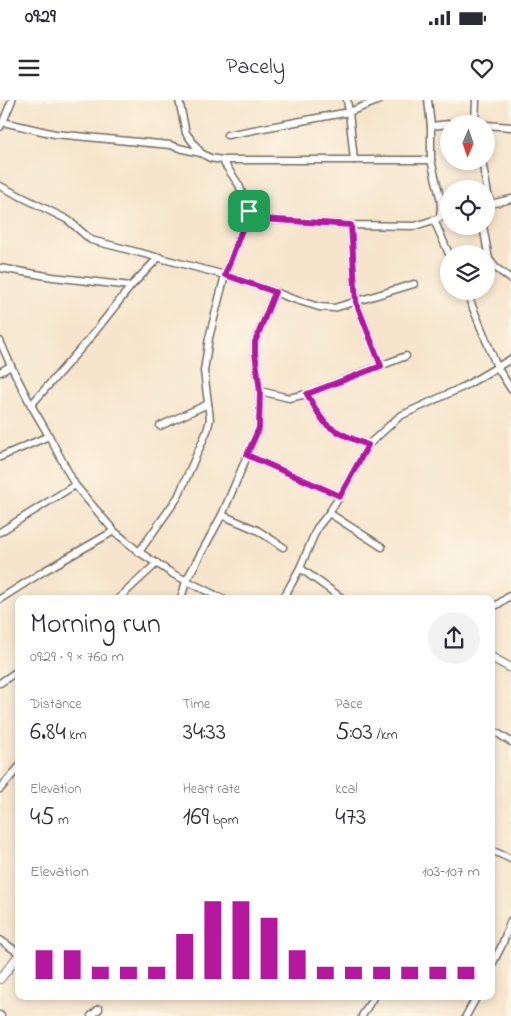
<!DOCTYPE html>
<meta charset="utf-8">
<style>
:root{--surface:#fff;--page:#f2f2f3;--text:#2b2b33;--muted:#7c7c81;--accent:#b5179e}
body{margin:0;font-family:"Indie Flower",sans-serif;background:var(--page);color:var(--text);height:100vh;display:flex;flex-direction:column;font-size:19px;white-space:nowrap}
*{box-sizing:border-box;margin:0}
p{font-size:16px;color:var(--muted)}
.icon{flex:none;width:28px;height:28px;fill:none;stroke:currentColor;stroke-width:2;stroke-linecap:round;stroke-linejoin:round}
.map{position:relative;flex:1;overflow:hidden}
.panel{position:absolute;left:15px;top:495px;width:480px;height:405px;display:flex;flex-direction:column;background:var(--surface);border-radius:10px;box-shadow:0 2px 8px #0003}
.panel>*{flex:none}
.needle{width:32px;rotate:182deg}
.controls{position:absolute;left:440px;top:15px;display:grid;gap:10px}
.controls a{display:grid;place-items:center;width:55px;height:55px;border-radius:50%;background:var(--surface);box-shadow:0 2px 8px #0003;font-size:25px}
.pin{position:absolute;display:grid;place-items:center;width:42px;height:42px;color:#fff;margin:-21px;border-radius:10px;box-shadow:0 2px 8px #0006}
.round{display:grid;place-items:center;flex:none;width:52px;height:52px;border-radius:26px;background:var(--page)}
.summary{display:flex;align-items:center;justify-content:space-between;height:85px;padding:0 15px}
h1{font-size:28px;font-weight:600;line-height:38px}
.stats{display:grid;grid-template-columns:repeat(3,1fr);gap:8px;height:85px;padding:5px 15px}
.stats div{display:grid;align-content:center}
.stats b{font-size:25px;font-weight:600}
.stats small{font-size:14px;font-weight:400}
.stats p{font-size:14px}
.chart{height:140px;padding:10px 15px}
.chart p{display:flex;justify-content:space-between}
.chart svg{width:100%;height:90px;margin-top:5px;stroke:var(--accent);stroke-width:6}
.status{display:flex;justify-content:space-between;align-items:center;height:35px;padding:0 25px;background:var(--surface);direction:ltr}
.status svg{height:14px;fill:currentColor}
header{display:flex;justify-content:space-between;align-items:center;height:65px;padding:0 15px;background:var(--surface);font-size:22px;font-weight:600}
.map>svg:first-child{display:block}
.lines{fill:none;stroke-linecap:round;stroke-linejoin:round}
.minor-casing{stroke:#726c63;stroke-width:9}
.tertiary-casing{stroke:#726c63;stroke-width:10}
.minor{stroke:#fff;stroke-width:6}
.tertiary{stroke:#fff;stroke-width:8}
.route-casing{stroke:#fff;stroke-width:10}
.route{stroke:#b5179e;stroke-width:6}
</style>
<div class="status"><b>09:29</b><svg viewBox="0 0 49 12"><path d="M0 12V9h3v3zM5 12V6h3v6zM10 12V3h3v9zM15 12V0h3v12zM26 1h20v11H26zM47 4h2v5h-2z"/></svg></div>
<header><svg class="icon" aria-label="menu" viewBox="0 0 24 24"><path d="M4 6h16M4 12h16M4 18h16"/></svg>Pacely<svg class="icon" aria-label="heart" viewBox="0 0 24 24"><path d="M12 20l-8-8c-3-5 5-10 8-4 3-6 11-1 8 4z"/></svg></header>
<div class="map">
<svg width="511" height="916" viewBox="0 0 511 916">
<rect width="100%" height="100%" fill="#fcf5e5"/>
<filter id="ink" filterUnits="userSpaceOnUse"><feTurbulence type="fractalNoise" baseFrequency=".02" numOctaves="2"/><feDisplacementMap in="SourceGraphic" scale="10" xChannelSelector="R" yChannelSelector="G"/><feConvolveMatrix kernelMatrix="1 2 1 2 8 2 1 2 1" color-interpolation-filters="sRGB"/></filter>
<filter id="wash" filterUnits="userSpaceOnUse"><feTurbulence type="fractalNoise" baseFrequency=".0096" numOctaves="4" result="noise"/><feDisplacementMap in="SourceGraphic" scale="20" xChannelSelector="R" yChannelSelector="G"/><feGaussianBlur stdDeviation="1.12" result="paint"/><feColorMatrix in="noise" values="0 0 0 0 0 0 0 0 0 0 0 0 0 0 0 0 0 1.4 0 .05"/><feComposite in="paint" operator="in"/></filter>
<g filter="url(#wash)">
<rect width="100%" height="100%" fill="#f6e5cc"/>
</g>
<g filter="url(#ink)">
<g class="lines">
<g class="minor-casing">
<g id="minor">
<polyline points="179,0 186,33 201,53 210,58 222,60 239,85 249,111 262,119 351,125 415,126 449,115"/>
<polyline points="347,0 349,12 354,60"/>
<polyline points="428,0 431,26 431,60 440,97 441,107 440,117"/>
<polyline points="3,22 55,34 170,45 183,49 201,53"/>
<polyline points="450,24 464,24"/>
<polyline points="475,24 476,0"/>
<polyline points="486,25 511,27"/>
<polyline points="431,26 449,24"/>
<polyline points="0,27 3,22 12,0"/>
<polyline points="227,35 349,12 380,0"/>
<polyline points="222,60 431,60"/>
<polyline points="482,61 490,105"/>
<polyline points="0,86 68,120 91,140 225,175 275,192 290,198 319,207 334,208 414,184"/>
<polyline points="487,105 511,99"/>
<polyline points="434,120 449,154"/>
<polyline points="351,125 356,201 381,266"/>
<polyline points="483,126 489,159 496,168 511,179"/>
<polyline points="0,168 53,177 131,186"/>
<polyline points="466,191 497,267 511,289"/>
<polyline points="0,241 11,266 31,305 49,336 75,385 114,431 139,452 173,474 223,499"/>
<polyline points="0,272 11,266"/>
<polyline points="260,291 289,298 307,294 406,256"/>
<path d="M307,294c6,10 11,21 19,30 10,9 29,16 42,21"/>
<polyline points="31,305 90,238 131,186 159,157"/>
<polyline points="160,326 208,304"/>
<polyline points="247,355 340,396"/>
<polyline points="0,357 49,336"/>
<polyline points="329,413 382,447"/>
<polyline points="222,415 257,430 283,447"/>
<polyline points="0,432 75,385"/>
<polyline points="139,452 178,397 207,331 210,319 204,271 209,238 225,175 249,111"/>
<polyline points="300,468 343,499"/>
<polyline points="0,499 44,471 114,431"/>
<polyline points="118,499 157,463"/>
<polyline points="181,499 186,481 222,415 259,328 260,291 255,253 255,242 275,192"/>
<polyline points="283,499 300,468 317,428 329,413 340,396 368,345 400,316 465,286 511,259"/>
<polyline points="491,506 497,505 511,495"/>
<polyline points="0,583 19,570"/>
<polyline points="491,629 511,642"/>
<polyline points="0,689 19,667"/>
<polyline points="491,750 511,759"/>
<polyline points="0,840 19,853"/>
<polyline points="491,867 502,845 511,820"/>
<polyline points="0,915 1,916"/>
<polyline points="91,916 99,909"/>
<polyline points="362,916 374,896"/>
<polyline points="466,916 477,896"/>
</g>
</g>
<g class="tertiary-casing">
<g id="tertiary">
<polyline points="491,557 511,568"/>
<polyline points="0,879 19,855"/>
</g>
</g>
<use href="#minor" class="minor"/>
<use href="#tertiary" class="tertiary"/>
</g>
</g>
<g class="lines" filter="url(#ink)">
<g class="route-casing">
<path id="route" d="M249,111l13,8 89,6 5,77 25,64 -74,28c6,10 11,21 19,30 10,9 29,16 42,21l-28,51 -93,-41 12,-27 1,-36 -5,-40v-10l20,-50 -50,-17z"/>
</g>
<use href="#route" class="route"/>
</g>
</svg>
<div class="controls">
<a><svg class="needle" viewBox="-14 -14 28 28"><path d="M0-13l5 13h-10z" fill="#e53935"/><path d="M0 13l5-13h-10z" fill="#7c7c81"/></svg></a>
<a><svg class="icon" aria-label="locate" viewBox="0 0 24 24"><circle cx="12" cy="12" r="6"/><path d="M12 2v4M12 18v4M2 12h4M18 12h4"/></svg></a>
<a><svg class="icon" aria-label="layers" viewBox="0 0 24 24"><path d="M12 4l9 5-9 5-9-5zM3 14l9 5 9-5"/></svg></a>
</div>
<div class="pin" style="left:249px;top:111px;background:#1e9e55"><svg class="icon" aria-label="arrive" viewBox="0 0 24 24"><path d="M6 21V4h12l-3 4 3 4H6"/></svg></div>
<section class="panel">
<div class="summary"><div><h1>Morning run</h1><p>09:29 · 9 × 760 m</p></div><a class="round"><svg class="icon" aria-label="share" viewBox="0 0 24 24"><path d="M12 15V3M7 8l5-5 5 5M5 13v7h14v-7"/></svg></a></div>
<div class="stats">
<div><p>Distance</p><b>6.84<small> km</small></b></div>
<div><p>Time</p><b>34:33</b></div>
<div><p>Pace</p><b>5:03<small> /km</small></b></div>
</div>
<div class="stats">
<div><p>Elevation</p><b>45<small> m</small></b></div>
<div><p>Heart rate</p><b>169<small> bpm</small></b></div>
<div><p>kcal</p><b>473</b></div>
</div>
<div class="chart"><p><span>Elevation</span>103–107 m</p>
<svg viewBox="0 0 160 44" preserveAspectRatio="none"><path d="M5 44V30M15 44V30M25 44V38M35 44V38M45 44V38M55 44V22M65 44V6M75 44V6M85 44V14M95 44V30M105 44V38M115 44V38M125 44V38M135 44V38M145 44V38M155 44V38"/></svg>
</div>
</section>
</div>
